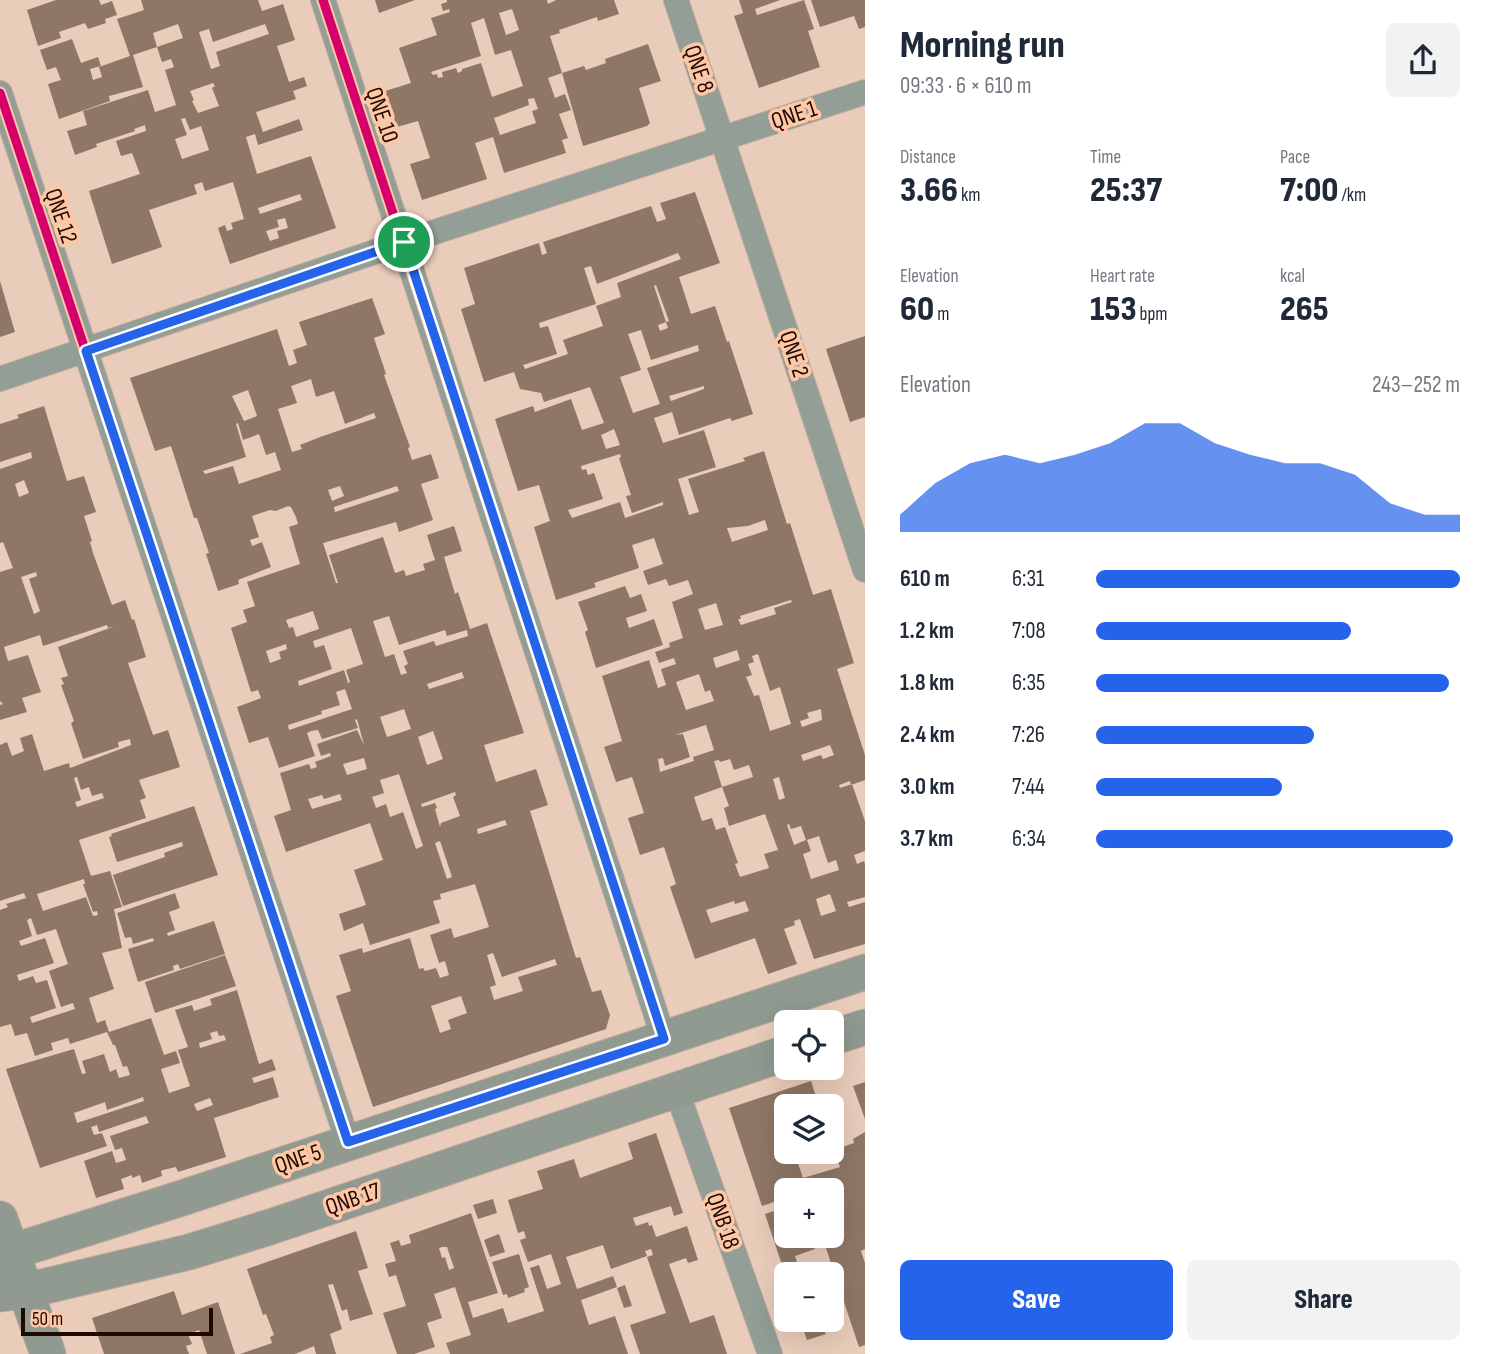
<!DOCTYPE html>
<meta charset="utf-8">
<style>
:root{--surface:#fff;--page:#f2f2f3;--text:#1f2937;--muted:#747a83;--accent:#2563eb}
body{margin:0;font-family:"Sofia Sans Condensed",sans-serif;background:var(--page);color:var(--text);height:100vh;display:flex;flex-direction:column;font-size:26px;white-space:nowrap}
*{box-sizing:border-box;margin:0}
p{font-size:23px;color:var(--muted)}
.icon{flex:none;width:38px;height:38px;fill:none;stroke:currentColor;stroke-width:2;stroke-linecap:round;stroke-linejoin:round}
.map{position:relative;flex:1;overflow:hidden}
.sheet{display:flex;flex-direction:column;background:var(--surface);width:630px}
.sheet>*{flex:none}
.buttons{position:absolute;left:774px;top:1010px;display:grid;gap:14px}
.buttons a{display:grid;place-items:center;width:70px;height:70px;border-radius:10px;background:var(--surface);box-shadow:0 7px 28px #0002;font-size:35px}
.scale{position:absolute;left:21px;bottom:18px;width:192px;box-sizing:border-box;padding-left:7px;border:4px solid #200900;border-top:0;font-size:19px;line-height:24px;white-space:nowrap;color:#200900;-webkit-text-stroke:5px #fec7a6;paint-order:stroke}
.pin{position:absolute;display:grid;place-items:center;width:60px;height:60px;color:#fff;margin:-30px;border:4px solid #fff;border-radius:50%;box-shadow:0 2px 7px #0007}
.round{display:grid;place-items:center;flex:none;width:74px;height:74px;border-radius:10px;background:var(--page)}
.summary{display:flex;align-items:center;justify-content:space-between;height:119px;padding:0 35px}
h1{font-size:38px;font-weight:800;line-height:52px}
.figures{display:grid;grid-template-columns:repeat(3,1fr);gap:10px;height:119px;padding:7px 35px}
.figures div{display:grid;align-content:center}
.figures b{font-size:35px;font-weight:800}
.figures small{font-size:19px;font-weight:400}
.figures p{font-size:19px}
.chart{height:196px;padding:14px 35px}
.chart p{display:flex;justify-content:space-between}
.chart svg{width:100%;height:126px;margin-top:7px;fill:var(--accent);opacity:.7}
.cta{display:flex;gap:14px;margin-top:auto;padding:14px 35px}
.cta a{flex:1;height:80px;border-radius:10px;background:var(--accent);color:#fff;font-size:28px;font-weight:800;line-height:80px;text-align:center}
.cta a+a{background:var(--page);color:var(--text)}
ul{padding:0 35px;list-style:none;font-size:23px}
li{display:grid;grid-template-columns:112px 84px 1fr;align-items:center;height:52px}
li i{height:18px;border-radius:9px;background:var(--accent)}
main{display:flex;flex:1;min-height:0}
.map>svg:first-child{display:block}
.building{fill:#8f7766;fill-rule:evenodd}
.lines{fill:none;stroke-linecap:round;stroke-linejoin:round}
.street-casing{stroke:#c2aa9d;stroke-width:26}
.secondary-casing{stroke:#c2aa9d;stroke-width:37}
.street{stroke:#929e96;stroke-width:24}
.secondary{stroke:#909a90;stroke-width:35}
.cycleway-casing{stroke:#fec7a6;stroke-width:13}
.cycleway{stroke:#d6006c;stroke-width:9}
.route-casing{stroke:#fff;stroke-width:14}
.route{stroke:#2563eb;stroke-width:9}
.labels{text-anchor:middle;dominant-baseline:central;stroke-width:7;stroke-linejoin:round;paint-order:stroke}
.street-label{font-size:24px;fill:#200900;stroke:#fec7a6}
</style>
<main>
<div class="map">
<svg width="865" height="1354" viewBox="0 0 865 1354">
<rect width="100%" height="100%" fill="#eaccba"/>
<g class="building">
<polygon points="56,0 99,0 101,5 112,1 117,15 105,19 106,23 88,29 85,23 59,32 61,38 38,46 27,10"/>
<path d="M141,0h117l4,11 21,-7 12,36 -18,6 12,36 15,-5 3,9 -14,5 3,8 -40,13 7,20 36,-13 4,11 -45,15 -3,-11 -9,3 11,37 54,-18 25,72 -106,36 -12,-36 7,-3 2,6 6,-2 -2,-6 13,-4 -11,-37 -28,9 -3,-9 -8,3 3,9 -48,16 13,37 -50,17 -23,-73 51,-17 -8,-21 -11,3 -5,-15 30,-10 -1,-6 -11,4 1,2 -39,13 1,3 -22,8 -8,-24 20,-6 -4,-14 65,-21 7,22 21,-7 -11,-35 9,-3 -3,-8 -9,3 -5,-15 -24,8 10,32 -34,9 1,5 -51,18 -11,-35 13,-4 -5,-13 -9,3 -7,-20 32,-11 9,24 17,-6 3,9 -11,3 3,11 9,-3 -3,-10 31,-11 -13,-37 27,-9zM178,24l5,14 -26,9 -4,-14zM265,24l4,10 -53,18 4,14 -9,3 -12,-37 10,-3 4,13zM213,83l2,3 -3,2 7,18 -21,7 -6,-12 2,-1 -4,-9zM185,118l5,12 11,-4 8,24 -27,9 -7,-20 12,-4 -6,-16zM300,194l2,6 -42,14 -2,-6zM285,218l3,10 -11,3 2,7 -9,3 -4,-10 13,-4 -2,-7z"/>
<polygon points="375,0 415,0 379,13"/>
<path d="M447,0h100l1,4 8,-4h58l5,14 -21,7 -1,-4 -38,13 1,3 -10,3 12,37 -14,5 7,20 10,-4 6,16 -12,4 9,24 -6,2 4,13 -62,20 -11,-36 -18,6 12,36 -65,21 -12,-36 20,-6 -12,-37 -21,6 -12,-36 26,-8 -12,-35 38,-13 -6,-17 19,-6 -1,-3 -6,2 -2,-7 6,-2zM512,9l7,21 -13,5 -7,-22zM484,18l11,37 16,-5 12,36 -31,11 -11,-34 -19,6v2l-4,2 -2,-5 -14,4 1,5 -5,1 -1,-4 -4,1 -2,-3 50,-16 -10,-33zM534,98l4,11 -6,2 4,12 -36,12 -6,-17 35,-13 -1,-6z"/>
<polygon points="739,0 780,0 755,9 757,15 804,0 814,29 808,31 820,67 759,88 734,16 743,13"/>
<polygon points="811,0 865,0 865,27 859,29 854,16 820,27"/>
<polygon points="648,44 661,81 639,88 650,123 647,126 583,146 562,73 584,66 586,70 606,63 605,59"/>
<path d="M695,192l25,71 -41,14 12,37 24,-8 12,36 2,-1 24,73 -21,7 -2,-3 -51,17 -7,-23 -18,6 9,25 41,-13 12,37 -38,12 11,36 10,-3 -11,-33 57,-18 -2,-3 21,-7 23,73 3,-1 23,72 18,-6 23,74 -17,6 28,86v25l-14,5 -1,-4 -11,4 1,3 12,-4 13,37v30l-11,4 3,9 7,-3 1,3v33l-18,5 2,5 16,-5v42l-51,15 -14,-40 -6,2 1,4 -11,4 13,35 -29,10 -13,-36 -60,21 -25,-72 6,-3 -12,-37 -24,8 -12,-37 16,-5 -12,-36 -16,5 -12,-35 18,-6 -20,-65 47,-16 9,28 8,-3 -5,-16 15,-5 -2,-6 -15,5 -4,-11 15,-5 -1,-4 14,-5 -11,-36 21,-8 -5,-14 -19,6 -3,-7 -18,6 -5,-14 20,-7 -9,-26 -22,7 7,23 -45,15 2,4 -40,13 -22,-73 16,-6 -11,-36 -21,6 -23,-72 38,-13 2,6 36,-13 11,31 22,-7 -14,-36 -46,15 -3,-9 -21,-4 -6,-17 -30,10 -23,-73 14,-5 -11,-36 75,-25 3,12 5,-2 -4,-11 108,-36 6,16 9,-3 -6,-16zM678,253l3,6 -64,24 4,14 -25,9 7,20 -40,14 5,14 -43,15 -2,-4 34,-11 -9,-28 -8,2 -1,-5 57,-19 -12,-36 7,-2 6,18zM656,285l13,36 -3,1 2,6 -8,3 -2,-6 8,-3 -12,-36zM641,330l10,30 47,-15 1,6 -52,17 13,36 -27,9 -13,-36 21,-7 -13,-36zM704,386v3l-33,12 -2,-5zM614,429l6,16 -14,4 -5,-14zM620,454l1,3 -2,1 12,37 -5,1 6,17 31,-11v3l-38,13 -5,-16 -48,16 -4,-8 35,-11 -9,-26 -6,2 -2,-6 -4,1 -1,-4zM765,520l3,10 -36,12 -5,-14 21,-2zM791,600l1,2 -18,6 2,6 -35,11 -3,-6h3l-1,-3zM716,603l7,22 -18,5 -7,-21zM737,650l3,10 -24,8 -3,-10zM758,654l12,37 10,-4 11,37 -21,7 -11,-36 -5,1 -8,-19 6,-2 -4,-11 6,-2 -2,-6zM699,674l6,18 5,-2 4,11 -28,9 -10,-28zM821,709l1,11 -20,7 -2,-6 9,-3 -2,-5zM706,725l8,25 -21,7 1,4 -34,11 -2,-13 5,-1 2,8 25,-9 -7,-23 -8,1zM830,745l4,10 -11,4 -2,-4 -18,6 -2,-6zM730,759l4,11 15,-5 4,12 -31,10 7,19 -5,2 5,18 36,-12 13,36 -14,4 5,14 -29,9 -5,-13 3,-1 -13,-36 -9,3 -4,-12 -10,3 -8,-24 28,-10 -8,-26 5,-1 1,2zM779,777l6,21 -6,2 -6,-21zM789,824l2,5 10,-3 5,14 -12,5 -7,-20zM819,836l9,27 8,-3 3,10 -28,9 -8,-25 8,-3 -4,-11zM830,894l6,17 -15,5 -5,-17zM734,901l1,3 10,-3 4,10 -38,12 -5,-13z"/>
<polygon points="0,281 15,332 0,337"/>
<path d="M372,298l13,36 -11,4 12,36 -2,1 26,72 -2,1 4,12 19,-6 8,24 -18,6 12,36 -34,12 -3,-10 -73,21 13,40h2l-9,-28 54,-18 12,36 9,-3 2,6 19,-6 -2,-6 12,-4 -8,-25 27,-9 8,25 -18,6 11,37 3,-2 12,37 17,-6 37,110 -40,12 12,37 40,-13 12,36 -18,6 46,147 4,-1 12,35 9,-2 9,25 -4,14 -233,78 -37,-111 15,-5 -12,-36 23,-7 1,5 47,-15 9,31 4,-1 2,3 11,-3 4,10 9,-3 -4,-14 -6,2 -9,-28 21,-7 3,10 35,-11 -14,-43 -35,10 1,5 -8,2 7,22 -70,22 -7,-22 -19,8 -5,-17 27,-9 -12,-35 29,-10 -13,-37 -84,29 -12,-36 17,-6 -11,-37 29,-9 2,5 6,-2 -2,-5 16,-6 -1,-3 -9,3 -4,-12 40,-14 7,15 -7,-26 -2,1 3,8 -36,11 -4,-9 -7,1 -4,2 8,23 -36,12 -11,-31 -19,6 -12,-36 24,-9 -3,-8 -7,2 -20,-64 16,-6 -4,-12 12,-4 -8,-24 53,-18 -11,-37 9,-3 -2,-7 -5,-10 -3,-1 -12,5 -6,-1 -18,6 7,21 -9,3 2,6 10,-4 9,25 -33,13 1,4 -21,7 -12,-37 3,-1 -12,-35h-3l-23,-72 -16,5 -25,-73 147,-49 12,37 8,-3 -4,-13 14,-5 -8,-23zM311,379l5,18 18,-6 11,33 29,-11 2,5 -56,19 -20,8 2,4 -10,3 -14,-43 19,-6 -6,-17zM248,390l9,26 -13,5 -12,-25zM238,423l5,17 16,-6 7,21 9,-3 6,18 -42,14 -6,-18 -28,8 -2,-3 43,-14 -10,-33zM340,486l4,10 -12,5 -4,-11zM397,486l2,5 -64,21 -1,-5zM313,611l6,18 -23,8 -3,-10 -4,1 -3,-8zM389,616l10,29 46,-15 2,6 20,-6 1,6 -32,10 -2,-5 -31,10 5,13 -4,2 3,7 -6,2 -7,-21 -9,3 -12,-36zM351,628l12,36 -17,6 4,12 -2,1 -4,-13 -45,16 -1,-5 34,-12 -8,-24 -9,3 -2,-7zM286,644l1,5 -8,3 2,7 -11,4 -4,-12zM462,672l2,6 -35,11 -2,-5zM345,689l7,20 -63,21 -1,-5 34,-11 -1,-3 19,-6 -4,-13zM404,709l7,20 -24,8 -7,-20zM433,731l10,28 -16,6 -9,-28zM364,758l3,11 -20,6 -4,-11zM399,774l24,72 -7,3 -13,-37 -13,5 -4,-13 -10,4 -4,-11 12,-4 -4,-13zM455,792l1,3 -3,2 7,19 -19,7 -1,4 -5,-18 2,-1 -2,-5 -13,4 -1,-3zM340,794l2,6 -30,9 -4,-10 14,-4 2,4zM505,820l2,5 -29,9 -1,-5zM440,841l12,36 -5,2 -12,-36zM493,953l9,24 53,-18 2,6 -39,12 5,14 -29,9 -4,-13 6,-2 -9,-30zM461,996l6,17 -19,7 3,9 -11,4 -9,-27z"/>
<polygon points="865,336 865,417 850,422 826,349"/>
<path d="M44,406l23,75 17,-5 12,36 -12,4 8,25 -2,1 3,11 19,52 13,-5 7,20 2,-1 12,38 -18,6 25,72 15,-5 12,37 -41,13 7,18 -6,2 6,18 -67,22 12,36 19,-5 12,36 -8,2 8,39 -20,5 12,36 -25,9 8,25 8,-3 4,12 42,-14 13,37 12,-4 4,12 -19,6 8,24 21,-7 -12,-36 10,-3 -13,-37 17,-5 2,6 18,-6 -2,-6 27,-9 22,74 13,-5 4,11 -24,8 2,5 19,-6 6,20 -65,21 12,39 -48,15 -2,-5 -13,3 -2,1 1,5 -20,7 -2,-8 -8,3v-3l-11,4 3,10 -28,9 -12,-37 28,-10 4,12 10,-3 -4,-12 -7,2 -5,-14 39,-13 -3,-7 -47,16 -2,-7 -6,2 3,8 8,-2 5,13 -67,22 -34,-99 68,-20 8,25 4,-1 -4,-12 22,-7 6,18 6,-3 3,9 11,-3 -3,-9 -4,1 -8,-22h-2l-6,-13 -37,12 -2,-6 -17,5 2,7 -18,6 -8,-23 -12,3 -4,-12 -11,3v-117l8,-3 -2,-3 20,-6 -2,-5 -24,8v-156l7,-3 5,14 12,-5 -4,-13 12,-4 12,37 25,-8 1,5 61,-23 -1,-6 -12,3 1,5 -36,12 -12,-36 3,-2 -13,-36 3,-1 -3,-6 7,-2 -10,-29 57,-21 -7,2 -1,-3 -64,21 -3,-11 -36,12 4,14 20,-6 13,37 -19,6 5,14 -27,8v-15l3,-1 -3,-3v-129l13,-4 -10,-26 -3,1v-74l32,-11 -1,-6 -31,10v-38l19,-6 -2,-3zM24,480l5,13 -10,4 -4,-13zM36,572l1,4 -8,3 11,32 -6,3 -13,-37zM77,777l4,13 8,-3 3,9 10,-3 2,5 -27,9 -2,-5 6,-2 -7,-22zM84,879l1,5h-2l10,28 4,-1 1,4 -5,1 -7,-19 -43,14 -6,-17zM31,918l6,17 19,-6 12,35 -19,7 12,36 12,-4 2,6 -43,14 -2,-6 26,-9 -9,-28 -11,3 -3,-7 -14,5 -2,-6 37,-12 -9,-25 -24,8 -2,-5 13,-5 -5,-16zM217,1031l2,5 5,-1 2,5 -26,8 -1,-5 13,-4 -2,-6zM143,1097l1,4 -67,22 -3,-10 31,-11 2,8zM210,1098l3,7 -16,6 -3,-7z"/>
<polygon points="625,586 630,598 641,594 647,611 626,618 629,628 654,619 663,645 596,668 585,632 588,630 578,602"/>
<polygon points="194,806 218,875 123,906 113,875 165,857 164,853 183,846 182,842 117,862 109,837 112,836 111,834"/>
<polygon points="175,893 180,908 169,912 175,930 167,933 168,936 214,921 225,954 180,969 178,964 173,966 174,970 138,982 128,949 154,941 153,938 133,944 131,937 125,938 117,913"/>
<polygon points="225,955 236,986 155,1013 145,982"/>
<polygon points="811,1081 819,1106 786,1106 786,1152 794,1152 803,1178 840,1167 834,1150 854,1143 853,1139 865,1132 865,1249 861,1251 865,1263 865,1345 859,1347 822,1236 831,1236 831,1190 786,1190 786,1198 762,1206 729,1108"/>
<polygon points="865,1082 865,1119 853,1086"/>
<path d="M656,1133l27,80 -9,3 -3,-10 -38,12 3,8 12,-4 1,4 3,-1 4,12 31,-11 11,34 -10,3 -2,-5 -17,6 21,59 24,-8 13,39h-87l-10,-29 36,-12 -19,-56 6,-2 -2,-6 -6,2 2,5 -36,13 -8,-24 -37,12 11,32 36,-13 4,11 -36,13 8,25 26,-9 13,38h-178l-4,-11 25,-8 -16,-48 -21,7 8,24 -15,5 8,24 -21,7h-17l-14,-41 23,-7 -10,-31 -7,2 -4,-13 11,-3 -6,-18 9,-3 2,6 10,-3 -2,-8 62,-22 27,80 -30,9 5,16 30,-10 5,15 36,-12 -14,-43 9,-3 8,24 14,-5 -10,-30 -23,8 -8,-22 6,-2 -2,-7 -6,2 -10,-33 35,-11 -6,-18 37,-12 6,19 53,-19 -5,-16zM442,1247h5l7,21 -5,2 -4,-13 -3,1 -3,-10z"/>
<polygon points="493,1199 497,1213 478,1219 473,1205"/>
<polygon points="786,1207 786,1236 811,1236 815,1249 795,1256 801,1274 785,1274 765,1214"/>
<polygon points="356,1231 368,1268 358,1271 373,1314 350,1321 347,1309 342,1311 333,1284 328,1285 342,1329 330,1334 336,1354 316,1354 314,1346 295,1354 240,1354 272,1343 270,1337 274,1335 266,1314 263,1315 247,1269"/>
<polygon points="499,1234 505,1252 490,1257 484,1240"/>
<polygon points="519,1254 529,1287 524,1289 525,1292 508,1298 507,1294 503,1295 492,1262"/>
<polygon points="625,1285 632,1306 624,1308 617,1288"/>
<polygon points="174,1291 182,1315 218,1302 235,1354 207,1354 199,1330 188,1334 192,1344 186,1346 189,1354 104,1354 92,1318"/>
<polygon points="832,1294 843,1327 829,1332 828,1328 823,1329 826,1334 807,1340 800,1320 831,1320"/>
</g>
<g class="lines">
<g class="street-casing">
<g id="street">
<polyline points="323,0 664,1039"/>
<polyline points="676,0 865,570"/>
<polyline points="0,93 348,1142"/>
<polyline points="0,379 404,242 865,92"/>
<polyline points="676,1089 770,1354"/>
</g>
</g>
<g class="secondary-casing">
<g id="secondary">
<polyline points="831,1038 865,1027"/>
<polyline points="0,1219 48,1354"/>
<polyline points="0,1258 11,1252 179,1199 865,972"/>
<polyline points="0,1294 25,1291 189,1252 270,1227 786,1053"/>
</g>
</g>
<use href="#street" class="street"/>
<use href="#secondary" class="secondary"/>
<g class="cycleway-casing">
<g id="cycleway">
<polyline points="323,0 664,1039"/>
<polyline points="0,93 348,1142"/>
</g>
</g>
<use href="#cycleway" class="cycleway"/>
</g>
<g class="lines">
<g class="route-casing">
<polygon id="route" points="404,242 664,1039 348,1142 86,351"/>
</g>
<use href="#route" class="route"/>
</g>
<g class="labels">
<g class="street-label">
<text transform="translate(699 69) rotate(71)">QNE 8</text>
<text transform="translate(382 115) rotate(71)">QNE 10</text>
<text transform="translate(794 115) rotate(-18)">QNE 1</text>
<text transform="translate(61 216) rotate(71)">QNE 12</text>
<text transform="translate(794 354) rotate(72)">QNE 2</text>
<text transform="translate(298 1159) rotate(-19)">QNE 5</text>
<text transform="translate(353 1199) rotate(-19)">QNB 17</text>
<text transform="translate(723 1221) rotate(71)">QNB 18</text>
</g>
</g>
</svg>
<div class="buttons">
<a><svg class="icon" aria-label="locate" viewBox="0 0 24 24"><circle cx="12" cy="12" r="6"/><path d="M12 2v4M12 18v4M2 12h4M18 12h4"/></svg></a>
<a><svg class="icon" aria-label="layers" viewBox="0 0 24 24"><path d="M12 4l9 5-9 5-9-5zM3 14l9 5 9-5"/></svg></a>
<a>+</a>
<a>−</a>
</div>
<div class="scale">50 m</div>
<div class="pin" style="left:404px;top:242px;background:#1e9e55"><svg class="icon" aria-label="arrive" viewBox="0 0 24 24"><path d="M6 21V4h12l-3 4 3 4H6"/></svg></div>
</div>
<section class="sheet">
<div class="summary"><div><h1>Morning run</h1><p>09:33 · 6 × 610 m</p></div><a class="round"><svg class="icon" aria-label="share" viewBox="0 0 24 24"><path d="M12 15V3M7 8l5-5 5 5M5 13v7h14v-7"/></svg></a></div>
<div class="figures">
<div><p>Distance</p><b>3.66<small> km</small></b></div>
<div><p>Time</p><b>25:37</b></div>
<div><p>Pace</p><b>7:00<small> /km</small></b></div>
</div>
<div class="figures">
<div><p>Elevation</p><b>60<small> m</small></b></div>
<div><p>Heart rate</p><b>153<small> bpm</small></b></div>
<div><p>kcal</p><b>265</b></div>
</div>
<div class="chart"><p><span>Elevation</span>243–252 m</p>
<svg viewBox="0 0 160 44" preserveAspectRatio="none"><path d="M0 44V38L10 27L20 20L30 17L40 20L50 17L60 13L70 6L80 6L90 13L100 17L110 20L120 20L130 24L140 34L150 38L160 38V44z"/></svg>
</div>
<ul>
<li><b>610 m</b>6:31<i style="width:100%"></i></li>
<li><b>1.2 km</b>7:08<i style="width:70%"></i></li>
<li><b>1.8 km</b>6:35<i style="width:97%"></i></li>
<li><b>2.4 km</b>7:26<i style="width:60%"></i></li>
<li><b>3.0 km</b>7:44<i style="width:51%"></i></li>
<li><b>3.7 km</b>6:34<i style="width:98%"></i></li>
</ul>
<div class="cta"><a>Save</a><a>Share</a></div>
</section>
</main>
